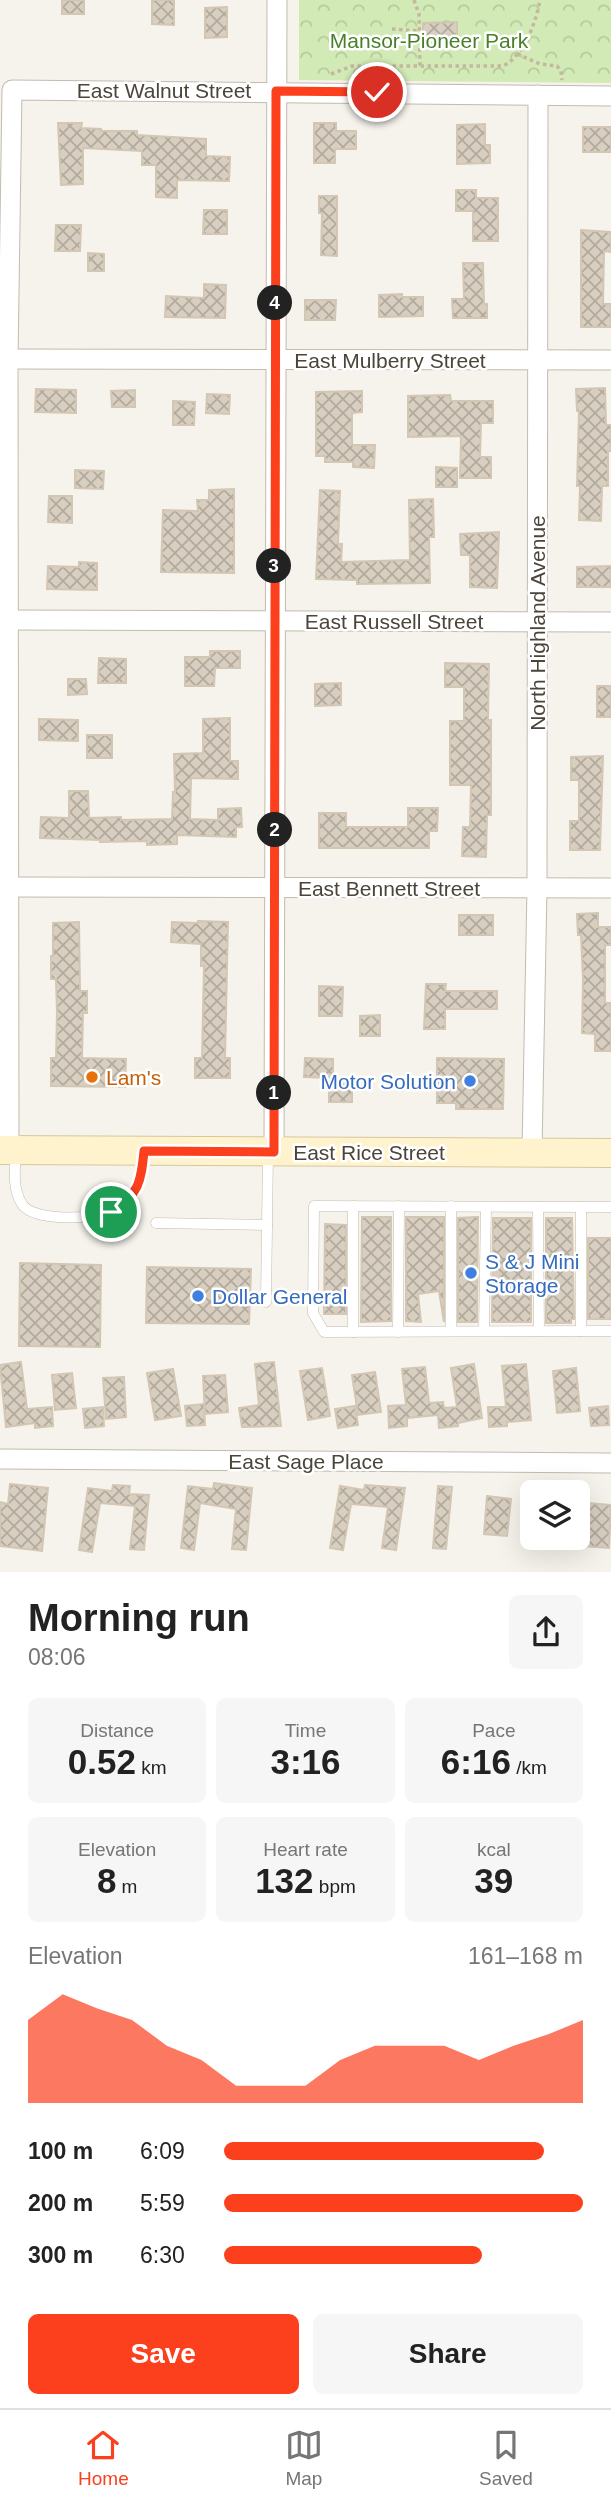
<!DOCTYPE html>
<meta charset="utf-8">
<style>
:root{--surface:#fff;--page:#f6f6f6;--text:#222;--muted:#767676;--line:#e0e0e0;--accent:#fc3f1d}
body{margin:0;font-family:Arial,sans-serif;background:var(--page);color:var(--text);height:100vh;display:flex;flex-direction:column;font-size:26px;white-space:nowrap}
*{box-sizing:border-box;margin:0}
p{font-size:23px;color:var(--muted)}
.icon{flex:none;width:38px;height:38px;fill:none;stroke:currentColor;stroke-width:2;stroke-linecap:round;stroke-linejoin:round}
.map{position:relative;height:1572px;overflow:hidden}
.drawer{display:flex;flex-direction:column;background:var(--surface);flex:1}
.drawer>*{flex:none}
.controls{position:absolute;left:520px;top:1480px;display:grid;gap:14px}
.controls a{display:grid;place-items:center;width:70px;height:70px;border-radius:10px;background:var(--surface);box-shadow:0 7px 28px #0002;font-size:35px}
.pin{position:absolute;display:grid;place-items:center;width:60px;height:60px;color:#fff;margin:-30px;border:4px solid #fff;border-radius:50%;box-shadow:0 2px 7px #0007}
.km{position:absolute;width:35px;height:35px;margin:-18px;border-radius:50%;background:#222;color:#fff;font-size:19px;line-height:35px;text-align:center}
.round{display:grid;place-items:center;flex:none;width:74px;height:74px;border-radius:10px;background:var(--page)}
.head{display:flex;align-items:center;justify-content:space-between;height:119px;padding:0 28px}
h1{font-size:38px;font-weight:700;line-height:52px}
.stats{display:grid;grid-template-columns:repeat(3,1fr);gap:10px;height:119px;padding:7px 28px}
.stats div{display:grid;align-content:center;border-radius:10px;background:var(--page);text-align:center}
.stats b{font-size:35px;font-weight:700}
.stats small{font-size:19px;font-weight:400}
.stats p{font-size:19px}
.chart{height:196px;padding:14px 28px}
.chart p{display:flex;justify-content:space-between}
.chart svg{width:100%;height:126px;margin-top:7px;fill:var(--accent);opacity:.7}
.action{display:flex;gap:14px;margin-top:auto;padding:14px 28px}
.action a{flex:1;height:80px;border-radius:10px;background:var(--accent);color:#fff;font-size:28px;font-weight:700;line-height:80px;text-align:center}
.action a+a{background:var(--page);color:var(--text)}
ul{padding:0 28px;list-style:none;font-size:23px}
li{display:grid;grid-template-columns:112px 84px 1fr;align-items:center;height:52px}
li i{height:18px;border-radius:9px;background:var(--accent)}
.menu{display:flex;justify-content:space-around;align-items:center;height:98px;border-top:2px solid var(--line);background:var(--surface);font-size:19px;color:var(--muted)}
.menu a{display:grid;justify-items:center;gap:4px}
.menu .active{color:var(--accent)}
.map>svg:first-child{display:block}
.forest{fill:url(#forest-crowns)}
.building{fill:url(#building-cross-hatch);stroke:#d3c7b4;stroke-width:2}
.lines{fill:none;stroke-linecap:round;stroke-linejoin:round}
.service-casing{stroke:#c2bbae;stroke-width:11}
.minor-casing{stroke:#c2bbae;stroke-width:21}
.secondary-casing{stroke:#d6c79b;stroke-width:30}
.path{stroke:#c4b79f;stroke-width:3.5;stroke-dasharray:3.5 3.5;stroke-linecap:butt}
.service{stroke:#fff;stroke-width:10}
.minor{stroke:#fff;stroke-width:19}
.secondary{stroke:#fff3cd;stroke-width:28}
.route-casing{stroke:#fff;stroke-width:14}
.route{stroke:#fc3f1d;stroke-width:9}
.food-dot{fill:#e8710a;stroke:#fff;stroke-width:2.5}
.shop-dot{fill:#3f7fe0;stroke:#fff;stroke-width:2.5}
.labels{text-anchor:middle;dominant-baseline:central;stroke-width:5;stroke-linejoin:round;paint-order:stroke}
.park-label{font-size:21px;fill:#4a7f2a;stroke:#fff}
.street-label{font-size:21px;fill:#4b4439;stroke:#fff}
.food-label{font-size:21px;fill:#c56008;stroke:#fff;text-anchor:start}
.shop-label{font-size:21px;fill:#366cbe;stroke:#fff;text-anchor:start}
</style>
<div class="map">
<svg width="611" height="1572" viewBox="0 0 611 1572">
<defs>
<pattern id="forest-crowns" width="20" height="18" patternUnits="userSpaceOnUse" patternTransform="scale(1.75)"><rect width="20" height="18" fill="#d2eab5"/><path d="M2 6a3 3 0 1 1 6 0M12 15a3 3 0 1 1 6 0" fill="none" stroke="#b6ca9c"/></pattern>
<pattern id="building-cross-hatch" width="8" height="8" patternUnits="userSpaceOnUse" patternTransform="scale(1.75)"><rect width="8" height="8" fill="#d8cfc1"/><path d="M0 0l8 8M0 8l8-8" fill="none" stroke="#b1aa9e"/></pattern>
</defs>
<rect width="100%" height="100%" fill="#f6f3ec"/>
<polygon class="forest" points="299,0 611,0 611,83 299,80"/>
<g class="building">
<rect x="62" y="0" width="22" height="14"/>
<polygon points="152,0 174,0 174,25 152,24"/>
<polygon points="227,7 227,37 205,38 205,8"/>
<polygon points="457,22 457,37 423,37 423,23"/>
<polygon points="58,123 82,123 81,128 101,129 101,131 137,131 137,135 206,139 206,156 230,157 229,181 177,180 177,198 156,197 156,165 142,165 142,151 83,148 83,184 61,185"/>
<polygon points="314,123 336,123 336,131 356,131 356,149 335,149 335,163 314,163"/>
<polygon points="485,124 485,145 490,145 490,163 457,164 457,125"/>
<rect x="583" y="127" width="28" height="25"/>
<polygon points="456,190 476,190 476,198 498,198 498,241 473,241 473,211 456,211"/>
<polygon points="319,196 337,196 337,256 321,255 322,213 319,213"/>
<polygon points="204,210 227,210 227,234 203,234"/>
<polygon points="56,225 81,225 80,251 55,251"/>
<polygon points="581,230 611,232 611,252 604,251 603,304 611,304 611,327 581,327"/>
<polygon points="88,253 104,254 104,271 88,271"/>
<polygon points="463,263 483,263 484,304 487,304 487,318 453,318 452,299 464,299"/>
<polygon points="204,284 226,285 225,318 165,317 166,296 204,298"/>
<polygon points="402,294 402,297 423,297 423,316 379,317 379,295"/>
<polygon points="305,300 336,300 335,320 305,320"/>
<polygon points="605,388 606,425 611,425 611,451 608,451 608,486 602,486 601,521 579,520 580,486 577,486 579,411 577,411 576,389"/>
<polygon points="36,389 76,390 76,413 35,412"/>
<polygon points="135,390 135,407 112,407 111,391"/>
<polygon points="362,391 362,412 352,413 352,445 375,445 374,468 353,467 353,462 325,462 325,456 316,456 316,392"/>
<polygon points="207,394 230,395 229,414 206,413"/>
<polygon points="450,395 451,401 493,401 493,423 481,423 480,457 491,457 491,478 460,478 461,436 408,437 408,396"/>
<polygon points="173,401 195,402 194,425 173,425"/>
<polygon points="436,467 457,468 457,487 436,487"/>
<polygon points="75,470 104,471 103,489 75,488"/>
<polygon points="234,489 234,573 161,572 163,510 198,511 197,500 209,500 209,490"/>
<polygon points="320,490 340,491 338,544 342,544 341,562 410,560 409,500 433,499 434,537 429,537 430,583 357,584 357,580 316,579"/>
<polygon points="49,496 72,496 72,523 48,522"/>
<polygon points="499,532 497,588 470,587 470,555 461,555 460,534"/>
<polygon points="79,562 97,563 97,590 47,589 48,566 79,567"/>
<polygon points="611,566 611,587 577,587 577,567"/>
<polygon points="210,651 240,651 240,668 215,668 214,686 185,686 185,657 210,657"/>
<polygon points="99,658 126,659 126,683 98,683"/>
<polygon points="445,663 489,664 488,720 491,720 491,815 487,815 486,857 462,856 463,827 470,827 471,785 450,785 450,721 464,721 464,687 445,687"/>
<polygon points="68,679 86,679 87,694 68,695"/>
<polygon points="341,683 341,705 315,706 315,684"/>
<rect x="597" y="686" width="14" height="31"/>
<polygon points="230,718 230,761 238,761 238,779 191,778 190,819 218,820 218,809 241,808 242,827 236,827 236,837 177,835 177,844 147,845 147,841 100,842 100,840 40,838 41,817 69,818 69,791 88,791 89,818 121,817 121,820 172,819 173,792 175,792 174,754 203,753 203,719"/>
<polygon points="39,719 78,720 78,741 39,740"/>
<rect x="87" y="735" width="25" height="23"/>
<polygon points="603,756 600,850 570,850 570,821 579,821 579,780 571,780 571,757"/>
<polygon points="408,808 438,808 437,831 429,831 429,848 319,848 319,813 346,813 346,827 408,827"/>
<polygon points="598,913 598,927 611,927 611,945 605,945 605,1003 611,1003 611,1051 595,1051 595,1034 582,1033 583,979 581,935 578,935 577,914"/>
<rect x="459" y="915" width="34" height="20"/>
<polygon points="198,921 228,922 225,1058 230,1058 230,1078 195,1078 195,1058 202,1058 204,966 201,966 201,944 171,942 172,922 198,923"/>
<polygon points="79,922 80,991 87,991 87,1013 83,1013 82,1058 126,1059 125,1087 51,1086 51,1058 56,1058 57,1013 56,979 51,979 51,956 53,956 53,923"/>
<polygon points="426,984 446,984 445,991 497,991 497,1009 445,1009 445,1029 424,1029"/>
<polygon points="319,986 343,987 342,1016 319,1016"/>
<polygon points="380,1015 380,1036 360,1036 360,1016"/>
<polygon points="305,1058 333,1059 333,1078 304,1077"/>
<polygon points="437,1058 504,1059 503,1109 456,1109 456,1103 437,1103"/>
<rect x="329" y="1081" width="23" height="21"/>
<polygon points="362,1217 391,1217 391,1321 361,1322"/>
<polygon points="406,1217 444,1217 444,1322 439,1291 418,1294 421,1322 406,1321"/>
<polygon points="476,1217 478,1217 477,1322 458,1322 458,1218"/>
<polygon points="493,1218 531,1218 531,1322 492,1322"/>
<polygon points="546,1218 572,1218 574,1319 571,1319 571,1323 546,1323"/>
<polygon points="325,1224 346,1225 346,1314 324,1314"/>
<rect x="588" y="1238" width="23" height="81"/>
<polygon points="20,1263 101,1265 100,1347 19,1346"/>
<polygon points="147,1267 251,1269 249,1324 146,1323"/>
<polygon points="21,1362 27,1409 52,1407 53,1426 35,1428 35,1423 6,1427 0,1365"/>
<polygon points="274,1362 281,1426 242,1427 239,1408 259,1405 255,1364"/>
<polygon points="474,1364 482,1418 458,1423 458,1426 439,1428 438,1415 407,1418 407,1426 389,1428 388,1406 406,1405 402,1369 425,1367 429,1403 443,1402 444,1408 457,1407 451,1368"/>
<polygon points="526,1364 531,1420 507,1422 507,1426 489,1427 488,1407 506,1407 502,1366"/>
<polygon points="322,1368 330,1416 308,1420 300,1371"/>
<polygon points="576,1368 580,1411 557,1413 553,1371"/>
<polygon points="173,1369 181,1416 155,1420 147,1373"/>
<polygon points="375,1372 381,1412 358,1415 352,1375"/>
<polygon points="72,1373 76,1408 55,1410 52,1375"/>
<polygon points="225,1375 228,1412 205,1414 203,1376"/>
<polygon points="124,1377 126,1417 106,1419 103,1378"/>
<polygon points="204,1404 205,1425 187,1426 185,1406"/>
<polygon points="355,1406 358,1425 338,1428 335,1409"/>
<polygon points="608,1406 609,1425 591,1426 589,1408"/>
<polygon points="103,1407 104,1426 85,1428 83,1409"/>
<polygon points="214,1483 252,1488 246,1550 232,1549 236,1509 200,1503 194,1550 181,1548 188,1486 213,1489"/>
<polygon points="10,1484 48,1488 42,1551 0,1546 0,1502 8,1504"/>
<polygon points="113,1485 130,1486 129,1494 149,1495 144,1550 130,1549 135,1506 100,1503 92,1552 79,1550 88,1488 112,1491"/>
<polygon points="365,1485 405,1488 396,1550 382,1548 388,1507 351,1504 343,1550 330,1548 340,1486 364,1490"/>
<polygon points="438,1486 452,1487 446,1549 433,1548"/>
<polygon points="487,1496 511,1499 507,1536 484,1534"/>
<polygon points="587,1503 611,1505 609,1548 583,1546"/>
</g>
<g class="lines">
<g class="service-casing">
<g id="service">
<path d="M16,1151c-1,17 -4,38 6,53 11,18 70,15 88,8 7,-2 14,-7 19,-12 12,-13 13,-29 15,-46"/>
<polyline points="353,1206 353,1332"/>
<polyline points="451,1206 451,1331"/>
<polyline points="538,1207 539,1331"/>
<polyline points="611,1207 314,1206 313,1313 324,1332 611,1331"/>
<polyline points="156,1223 267,1225"/>
<polyline points="266,1302 268,1152"/>
<polyline points="484,1331 486,1207"/>
<polyline points="581,1331 581,1207"/>
<polyline points="398,1332 399,1206"/>
</g>
</g>
<g class="minor-casing">
<g id="minor">
<polyline points="0,359 611,360"/>
<polyline points="8,620 611,622"/>
<polyline points="0,887 611,888"/>
<polyline points="9,1150 8,360 12,90 611,96"/>
<polyline points="274,1151 277,0"/>
<polyline points="532,1151 537,888 538,95"/>
<polyline points="0,1459 611,1463"/>
</g>
</g>
<g class="secondary-casing">
<polyline id="secondary" points="0,1150 611,1153"/>
</g>
<g class="path">
<polyline points="414,0 419,14 420,66"/>
<polyline points="392,29 420,31"/>
<polyline points="420,40 457,40"/>
<polyline points="517,54 540,64 557,66 561,71 562,80"/>
<path d="M331,74l21,-8h151c21,-10 33,-44 37,-66"/>
</g>
<use href="#service" class="service"/>
<use href="#minor" class="minor"/>
<use href="#secondary" class="secondary"/>
</g>
<g class="lines">
<g class="route-casing">
<path id="route" d="M111,1212c28,-17 30,-30 33,-61l130,1 2,-1061 101,1"/>
</g>
<use href="#route" class="route"/>
</g>
<circle class="food-dot" cx="92" cy="1077" r="7"/>
<g class="shop-dot">
<circle cx="470" cy="1081" r="7"/>
<circle cx="471" cy="1273" r="7"/>
<circle cx="198" cy="1296" r="7"/>
</g>
<g class="labels">
<g class="park-label">
<text x="429" y="40">Mansor-Pioneer Park</text>
</g>
<g class="street-label">
<text x="164" y="90">East Walnut Street</text>
<text x="390" y="360">East Mulberry Street</text>
<text x="394" y="621">East Russell Street</text>
<text transform="translate(537 623) rotate(-90)">North Highland Avenue</text>
<text x="389" y="888">East Bennett Street</text>
<text x="369" y="1152">East Rice Street</text>
<text x="306" y="1461">East Sage Place</text>
</g>
<g class="food-label">
<text x="106" y="1077">Lam's</text>
</g>
<g class="shop-label">
<text x="456" y="1081" text-anchor="end">Motor Solution</text>
<text x="485" y="1261">S &amp; J Mini<tspan x="485" dy="24">Storage</tspan></text>
<text x="212" y="1296">Dollar General</text>
</g>
</g>
</svg>
<div class="controls">
<a><svg class="icon" aria-label="layers" viewBox="0 0 24 24"><path d="M12 4l9 5-9 5-9-5zM3 14l9 5 9-5"/></svg></a>
</div>
<div class="pin" style="left:111px;top:1212px;background:#1e9e55"><svg class="icon" aria-label="arrive" viewBox="0 0 24 24"><path d="M6 21V4h12l-3 4 3 4H6"/></svg></div>
<div class="pin" style="left:377px;top:92px;background:#d93025"><svg class="icon" aria-label="check" viewBox="0 0 24 24"><path d="M5 12l5 5 9-10"/></svg></div>
<b class="km" style="left:274px;top:1093px">1</b>
<b class="km" style="left:275px;top:830px">2</b>
<b class="km" style="left:274px;top:566px">3</b>
<b class="km" style="left:275px;top:303px">4</b>
</div>
<section class="drawer">
<div class="head"><div><h1>Morning run</h1><p>08:06</p></div><a class="round"><svg class="icon" aria-label="share" viewBox="0 0 24 24"><path d="M12 15V3M7 8l5-5 5 5M5 13v7h14v-7"/></svg></a></div>
<div class="stats">
<div><p>Distance</p><b>0.52<small> km</small></b></div>
<div><p>Time</p><b>3:16</b></div>
<div><p>Pace</p><b>6:16<small> /km</small></b></div>
</div>
<div class="stats">
<div><p>Elevation</p><b>8<small> m</small></b></div>
<div><p>Heart rate</p><b>132<small> bpm</small></b></div>
<div><p>kcal</p><b>39</b></div>
</div>
<div class="chart"><p><span>Elevation</span>161–168 m</p>
<svg viewBox="0 0 160 44" preserveAspectRatio="none"><path d="M0 44V15L10 6L20 11L30 15L40 24L50 29L60 38L70 38L80 38L90 29L100 24L110 24L120 24L130 29L140 24L150 20L160 15V44z"/></svg>
</div>
<ul>
<li><b>100 m</b>6:09<i style="width:89%"></i></li>
<li><b>200 m</b>5:59<i style="width:100%"></i></li>
<li><b>300 m</b>6:30<i style="width:72%"></i></li>
</ul>
<div class="action"><a>Save</a><a>Share</a></div>
</section>
<nav class="menu">
<a class="active"><svg class="icon" aria-label="home" viewBox="0 0 24 24"><path d="M3 11l9-7 9 7M6 9v11h12V9"/></svg>Home</a>
<a><svg class="icon" aria-label="map" viewBox="0 0 24 24"><path d="M3 6l6-2 6 2 6-2v14l-6 2-6-2-6 2zM9 4v14M15 6v14"/></svg>Map</a>
<a><svg class="icon" aria-label="saved" viewBox="0 0 24 24"><path d="M7 4h10v16l-5-4-5 4z"/></svg>Saved</a>
</nav>
